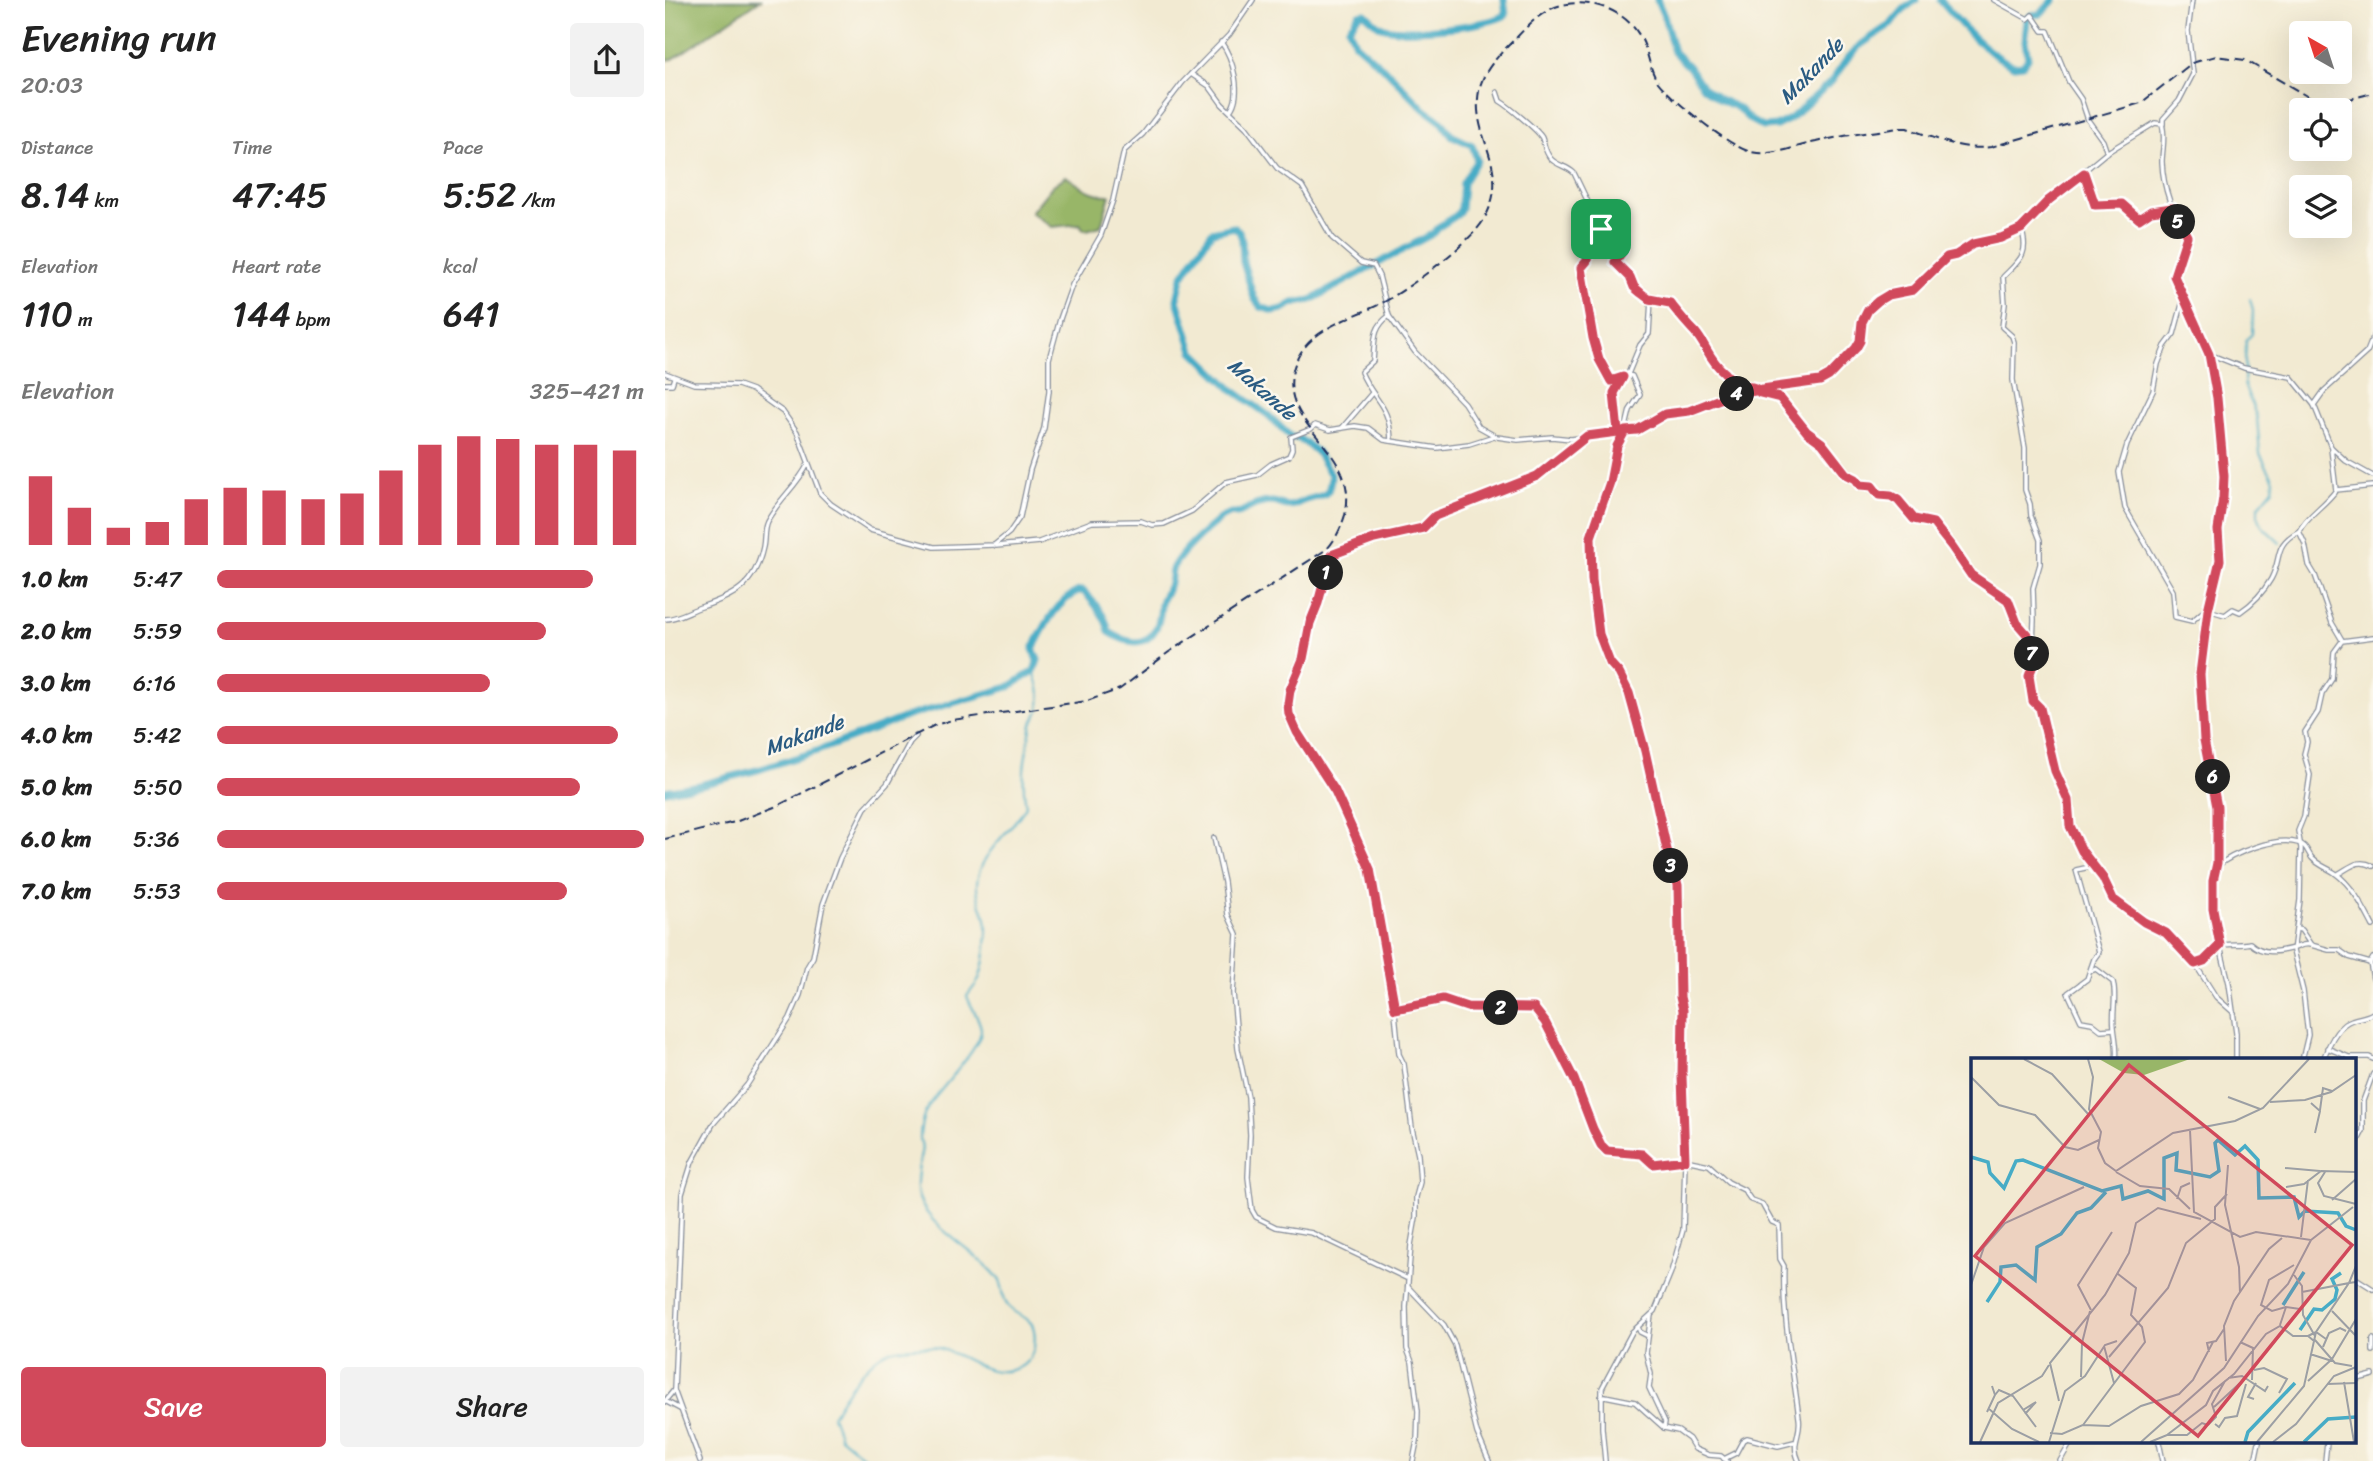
<!DOCTYPE html>
<meta charset="utf-8">
<style>
:root{--surface:#fff;--page:#f2f2f2;--text:#222;--muted:#767676;--accent:#d1495b}
body{margin:0;font-family:Sriracha,sans-serif;background:var(--page);color:var(--text);height:100vh;display:flex;flex-direction:column;font-size:26px;white-space:nowrap}
*{box-sizing:border-box;margin:0}
p{font-size:23px;color:var(--muted)}
.icon{flex:none;width:38px;height:38px;fill:none;stroke:currentColor;stroke-width:2;stroke-linecap:round;stroke-linejoin:round}
.map{position:relative;flex:1;overflow:hidden}
.side{display:flex;flex-direction:column;background:var(--surface);width:665px}
.side>*{flex:none}
.needle{width:46px;rotate:321deg}
.fabs{position:absolute;left:1624px;top:21px;display:grid;gap:14px}
.fabs a{display:grid;place-items:center;width:63px;height:63px;border-radius:7px;background:var(--surface);box-shadow:0 7px 28px #0002;font-size:35px}
.pin{position:absolute;display:grid;place-items:center;width:60px;height:60px;color:#fff;margin:-30px;border-radius:14px;box-shadow:0 4px 10px #0006}
.km{position:absolute;width:35px;height:35px;margin:-18px;border-radius:50%;background:#222;color:#fff;font-size:19px;line-height:35px;text-align:center}
.round{display:grid;place-items:center;flex:none;width:74px;height:74px;border-radius:7px;background:var(--page)}
.overview{display:flex;align-items:center;justify-content:space-between;height:119px;padding:0 21px}
h1{font-size:38px;font-weight:600;line-height:52px}
.figures{display:grid;grid-template-columns:repeat(3,1fr);gap:10px;height:119px;padding:7px 21px}
.figures div{display:grid;align-content:center}
.figures b{font-size:35px;font-weight:600}
.figures small{font-size:19px;font-weight:400}
.figures p{font-size:19px}
.chart{height:196px;padding:14px 21px}
.chart p{display:flex;justify-content:space-between}
.chart svg{width:100%;height:126px;margin-top:7px;stroke:var(--accent);stroke-width:6}
.action{display:flex;gap:14px;margin-top:auto;padding:14px 21px}
.action a{flex:1;height:80px;border-radius:7px;background:var(--accent);color:#fff;font-size:28px;font-weight:600;line-height:80px;text-align:center}
.action a+a{background:var(--page);color:var(--text)}
ul{padding:0 21px;list-style:none;font-size:23px}
li{display:grid;grid-template-columns:112px 84px 1fr;align-items:center;height:52px}
li i{height:18px;border-radius:9px;background:var(--accent)}
main{display:flex;flex:1;min-height:0}
.map>svg:first-child{display:block}
.forest{fill:#98b668;stroke:#5a7263;stroke-width:2}
.lines{fill:none;stroke-linecap:round;stroke-linejoin:round}
.stream{stroke:#47acc6;stroke-width:2}
.river{stroke:#47acc6;stroke-width:7}
.street-casing{stroke:#868c98;stroke-width:6}
.street{stroke:#fff;stroke-width:3.5}
.rail{stroke:#1b2f5e;stroke-width:2;stroke-dasharray:10 5;stroke-linecap:butt}
.route-casing{stroke:#fff;stroke-width:14}
.route{stroke:#d1495b;stroke-width:9}
.labels{text-anchor:middle;dominant-baseline:central;stroke-width:5;stroke-linejoin:round;paint-order:stroke}
.water-label{font-size:21px;font-style:italic;fill:#2a5b82;stroke:#fbf7ec}
.inset-river{fill:none;stroke:#47acc6;stroke-width:3.5}
.inset-road{fill:none;stroke:#9c9fa4;stroke-width:2}
.view{fill:#d1495b;fill-opacity:0.15;stroke:#d1495b;stroke-width:3.5}
.inset-edge{fill:none;stroke:#1b2f5e;stroke-width:3.5}
</style>
<main>
<section class="side">
<div class="overview"><div><h1>Evening run</h1><p>20:03</p></div><a class="round"><svg class="icon" aria-label="share" viewBox="0 0 24 24"><path d="M12 15V3M7 8l5-5 5 5M5 13v7h14v-7"/></svg></a></div>
<div class="figures">
<div><p>Distance</p><b>8.14<small> km</small></b></div>
<div><p>Time</p><b>47:45</b></div>
<div><p>Pace</p><b>5:52<small> /km</small></b></div>
</div>
<div class="figures">
<div><p>Elevation</p><b>110<small> m</small></b></div>
<div><p>Heart rate</p><b>144<small> bpm</small></b></div>
<div><p>kcal</p><b>641</b></div>
</div>
<div class="chart"><p><span>Elevation</span>325–421 m</p>
<svg viewBox="0 0 160 44" preserveAspectRatio="none"><path d="M5 44V20M15 44V31M25 44V38M35 44V36M45 44V28M55 44V24M65 44V25M75 44V28M85 44V26M95 44V18M105 44V9M115 44V6M125 44V7M135 44V9M145 44V9M155 44V11"/></svg>
</div>
<ul>
<li><b>1.0 km</b>5:47<i style="width:88%"></i></li>
<li><b>2.0 km</b>5:59<i style="width:77%"></i></li>
<li><b>3.0 km</b>6:16<i style="width:64%"></i></li>
<li><b>4.0 km</b>5:42<i style="width:94%"></i></li>
<li><b>5.0 km</b>5:50<i style="width:85%"></i></li>
<li><b>6.0 km</b>5:36<i style="width:100%"></i></li>
<li><b>7.0 km</b>5:53<i style="width:82%"></i></li>
</ul>
<div class="action"><a>Save</a><a>Share</a></div>
</section>
<div class="map">
<svg width="1708" height="1461" viewBox="0 0 1708 1461">
<rect width="100%" height="100%" fill="#fbf7ec"/>
<filter id="ink" filterUnits="userSpaceOnUse"><feTurbulence type="fractalNoise" baseFrequency=".0143" numOctaves="2"/><feDisplacementMap in="SourceGraphic" scale="14" xChannelSelector="R" yChannelSelector="G"/><feConvolveMatrix kernelMatrix="1 2 1 2 8 2 1 2 1" color-interpolation-filters="sRGB"/></filter>
<filter id="wash" filterUnits="userSpaceOnUse"><feTurbulence type="fractalNoise" baseFrequency=".00686" numOctaves="4" result="noise"/><feDisplacementMap in="SourceGraphic" scale="28" xChannelSelector="R" yChannelSelector="G"/><feGaussianBlur stdDeviation="1.57" result="paint"/><feColorMatrix in="noise" values="0 0 0 0 0 0 0 0 0 0 0 0 0 0 0 0 0 1.4 0 .05"/><feComposite in="paint" operator="in"/></filter>
<g filter="url(#wash)">
<rect width="100%" height="100%" fill="#f2ead2"/>
<g class="forest">
<polygon points="0,0 95,0 8,59 0,60"/>
<path d="M401,176c14,10 27,20 44,19l-9,31 -14,4 -4,-1 -3,-5 -28,3 -21,-15 21,-26z"/>
</g>
<g class="lines">
<g class="stream">
<polyline points="1585,299 1588,310 1587,334 1581,340 1579,384 1592,418 1595,454 1609,480 1608,489 1593,507 1593,515 1597,526 1615,543"/>
<path d="M204,1461l-29,-24 -8,-21c10,-19 37,-60 59,-66 12,-3 31,-4 43,-3 30,5 52,34 84,21 8,-3 14,-12 16,-20 1,-8 2,-19 -3,-25 -7,-8 -20,-10 -25,-20 -4,-8 -2,-18 -8,-25 -22,-30 -76,-51 -81,-88 -1,-11 2,-26 4,-37 2,-5 0,-10 -1,-15 0,-10 3,-22 8,-31 11,-17 53,-59 53,-77 0,-10 -11,-24 -14,-34 3,-4 7,-9 10,-13 7,-12 12,-50 9,-64 -4,-12 -10,-23 -9,-36 2,-30 36,-53 49,-77 -6,-28 0,-54 6,-82 2,-5 6,-9 7,-15 4,-11 -1,-27 -5,-38"/>
</g>
<g class="river">
<polyline points="992,0 999,16 1009,52 1024,67 1038,87 1054,99 1073,108 1085,120 1098,127 1111,126 1125,119 1167,81 1182,59 1194,46 1226,24 1239,9 1251,0"/>
<path d="M1275,0c22,26 43,51 74,66l9,-1 5,-7 -3,-17 2,-22 5,-4 8,-1 14,-14"/>
<path d="M0,791l35,-6 61,-16 59,-19 91,-35 98,-28 25,-16 4,-11 -5,-11c11,-21 22,-47 46,-58h4c12,12 23,25 26,41 34,22 51,5 52,-29 1,-7 8,-13 9,-20 2,-6 0,-10 3,-16 12,-20 32,-36 50,-51l8,-3 6,1c12,-6 21,-12 35,-12 6,0 10,4 16,4 7,0 9,-3 15,-5 19,-7 27,-1 28,-26l-15,-24 -16,-12 -9,-2 -23,-22 -35,-25 -40,-39 -16,-51 5,-23 30,-45 22,-5 5,4 3,8 1,23 11,36 7,9 12,4 10,-2 10,-6 18,-3 123,-67 6,-7 17,-11 4,-7 2,-25 14,-23 -5,-15 -21,-10 -8,-12 -19,-14 -34,-35 -35,-31 -6,-15 10,-14 6,-1c5,5 11,11 17,14 20,8 105,-1 124,-12l-2,-15"/>
</g>
</g>
</g>
<g filter="url(#ink)">
<g class="lines">
<g class="street-casing">
<g id="street">
<polyline points="1329,0 1363,19 1367,15 1378,31 1383,31 1404,82 1416,99 1423,120 1438,141 1442,153"/>
<path d="M556,42c12,16 22,52 9,69"/>
<path d="M526,74l18,12 13,18 24,23 31,41 25,18 30,52 29,25 13,3 5,10 10,40 26,36 49,51 15,24 18,10 21,3 34,-3 19,2 66,-9 29,-16 23,-3 32,-14 54,-9 10,-4 35,-3 9,-5 27,-28 4,-7 2,-19 6,-11 10,-10 10,-6 25,-5 34,-33 9,-2 17,-10 28,-7 20,-10 28,-28 57,-47 49,-30 7,1c4,13 0,25 0,38 1,26 11,53 25,74l-13,40 35,78 11,68 4,69 -6,39 2,30 -12,50 -8,70 4,60 8,35 5,38v49l-4,26 1,34 15,61 7,50v27"/>
<path d="M832,92l3,9c7,4 39,30 42,37 3,8 3,14 9,21 7,7 16,7 23,14l27,56 21,23 -7,11c13,11 20,31 37,37 6,1 12,1 18,3l18,24 7,5 18,30 8,8 18,15 15,2 6,6 20,5 27,34 15,11 24,31 10,5 6,6 6,-1 13,12h10l7,5 16,17 18,5 44,56 32,21 9,23 15,17"/>
<polyline points="1498,124 1498,119 1514,101 1528,74 1523,31 1527,0"/>
<polyline points="1419,173 1430,205 1457,204 1474,219 1486,211 1507,208"/>
<path d="M1356,228c9,26 -1,32 -18,49l2,27 -3,23 10,9 2,6 -1,38 12,68v42l5,14 1,12 9,24v24l-7,24 1,32 -2,48 -3,8 4,25 7,7 15,63 13,29 2,26 12,25 21,27 10,21 31,23 22,11 29,31 21,33 18,16"/>
<polyline points="936,229 924,244 922,261 916,267 928,338 935,359 945,380 962,375 967,376 975,395 965,410 960,431 952,446 945,482 926,537 926,556 934,634 945,663 954,673 964,693 980,751 1002,850 1013,885 1015,997 1018,1010 1017,1092 1020,1160 1018,1230 1006,1272 990,1311 967,1332 937,1388 937,1428 940,1461"/>
<path d="M1519,297l-10,37 -9,12 -7,18 -5,27 -26,54 -8,27 6,36 48,83 2,26 17,4c18,-15 10,-12 33,-6l8,-6 7,3c12,-8 23,-19 31,-33 12,-22 1,-33 28,-48"/>
<path d="M724,316c-17,12 -14,26 -16,45l-12,11c13,30 29,32 30,69"/>
<polyline points="1544,354 1579,368 1626,377 1649,405 1666,447 1681,461 1708,476"/>
<polyline points="0,373 29,384 73,385 87,390 118,412 132,432 155,493 166,504 205,530 269,547 329,545 344,533 355,517 365,470 379,428 384,391 384,359 395,319 407,285 436,235 448,200 459,151 478,134 518,82 564,35 588,0"/>
<polyline points="963,374 975,345 984,334 986,299"/>
<polyline points="0,384 7,384 9,378"/>
<polyline points="1649,405 1659,391 1702,352 1708,337"/>
<polyline points="677,428 707,393"/>
<polyline points="953,431 949,393 958,377"/>
<polyline points="1666,449 1671,490"/>
<polyline points="331,546 374,542 427,522 476,521 487,525 499,524 527,511 561,482 592,475 606,464 624,456 627,449 626,437 646,429 650,425 665,430 690,426 703,428 719,440 772,448 804,444 829,436"/>
<path d="M0,619c12,0 24,-8 36,-12 34,-11 54,-22 62,-60 2,-9 0,-18 4,-26 12,-22 30,-35 41,-57"/>
<path d="M1677,640l-10,-17 -17,-48 -6,-10 -4,-21 -6,-13c9,-17 26,-25 37,-41l37,-4"/>
<polyline points="549,838 559,882 563,915 572,934 568,993 573,1049 583,1097 585,1135 583,1177 587,1210 591,1217 611,1227 647,1233 741,1278"/>
<polyline points="1429,866 1411,870 1434,952 1429,959 1422,979 1403,993 1416,1021 1427,1023 1436,1030 1449,1029"/>
<path d="M1551,867c17,-14 60,-31 82,-24 9,2 9,9 14,15 6,7 16,10 23,15 18,13 28,34 38,53"/>
<path d="M1673,874c13,-7 20,-16 35,-8"/>
<polyline points="1632,929 1636,930 1646,945 1664,950 1674,950 1684,957 1705,963 1708,958"/>
<polyline points="1705,963 1708,979"/>
<path d="M1530,964c10,-4 14,-13 22,-17 10,-5 22,-1 33,-4 13,12 28,9 44,5 7,-2 9,-5 17,-3"/>
<path d="M1426,971l5,-2 17,13c4,16 -1,29 1,45 1,12 4,21 2,33"/>
<path d="M730,1009l48,-10 24,8 67,1c17,19 36,58 45,83 8,21 12,44 28,60l30,2 20,12 28,-5 24,5 19,17 16,8 7,10 11,4 10,18 7,3 1,34 4,7c-2,51 9,102 15,152 3,17 -9,24 0,43"/>
<polyline points="1662,1048 1684,1057 1704,1057 1708,1059"/>
<polyline points="1637,1060 1643,1035 1638,991 1628,951 1635,900 1636,848 1633,831 1639,816 1645,775 1639,754 1642,742 1640,732 1653,712 1657,694 1667,679 1669,652 1677,641 1708,637"/>
<path d="M1658,1060c5,-14 14,-35 29,-40 7,-3 14,-2 21,-7"/>
<polyline points="1689,1148 1698,1131 1698,1101 1708,1074"/>
<polyline points="1689,1277 1708,1289"/>
<polyline points="743,1287 779,1325 790,1345 812,1433 824,1461"/>
<polyline points="986,1315 981,1353 986,1374 984,1388 1000,1422 999,1428"/>
<polyline points="973,1327 975,1332 983,1336"/>
<polyline points="1708,1339 1708,1351"/>
<polyline points="1689,1380 1708,1375"/>
<polyline points="936,1397 940,1396 970,1402 999,1428 1013,1431 1024,1439 1030,1449 1044,1455 1056,1456 1062,1461"/>
<polyline points="0,1401 15,1409"/>
<polyline points="0,1401 9,1390"/>
<polyline points="1494,1442 1498,1461"/>
<polyline points="1059,1459 1071,1453 1078,1440 1082,1438 1113,1446 1129,1442"/>
<polyline points="35,1461 9,1390 17,1194 27,1162 48,1124 82,1085 125,1018 135,995 142,967 148,957 158,904 175,858 200,808 222,784 245,742 251,736"/>
<polyline points="748,1461 752,1441 753,1411 747,1362 742,1349 741,1307 746,1245 751,1217 751,1197 755,1182 753,1155 747,1128 739,1064 734,1054 727,981 705,869 670,791 630,729 623,704 666,555 709,539 756,529 770,517 868,478 921,438"/>
<polyline points="1395,1461 1406,1442"/>
<polyline points="1590,1461 1594,1442"/>
<polyline points="1660,1461 1662,1442"/>
</g>
</g>
<use href="#street" class="street"/>
<path class="rail" d="M0,839l70,-17 42,-16 158,-81 17,-5 135,-19 33,-12 49,-37 158,-103c9,-10 14,-21 18,-34 16,-64 -62,-85 -53,-140 8,-46 58,-55 92,-73 25,-14 85,-58 99,-81 31,-52 -13,-82 -4,-130 4,-22 23,-39 38,-54 14,-15 29,-30 50,-33 30,-4 61,8 75,36 7,14 7,29 16,42 13,17 73,66 93,70 22,5 44,-6 65,-10 28,-7 56,-10 83,-14h8c28,10 54,23 84,19l150,-44 51,-40 24,-7 29,4 65,38 13,3 23,-1 27,-7"/>
</g>
</g>
<g class="lines" filter="url(#ink)">
<g class="route-casing">
<path id="route" d="M936,229l-12,15 -2,17 -6,7 12,70 6,21 12,22 12,-4 -9,16 4,39 -31,4 -50,40 -102,40 -12,12 -49,11 -43,16 -13,48 -8,20 -7,36 -13,31 -2,14 1,10 8,18 38,59 35,78 25,140 48,-10 24,8 67,1 11,14 29,57 19,50 8,16 6,6 35,3 11,10 32,-4 -3,-83 1,-67 -3,-13 -2,-112 -11,-35 -22,-99 -16,-58 -10,-20 -9,-10 -11,-29 -7,-54 -1,-43 19,-55 7,-36 8,-15 12,-1 28,-16 24,-3 41,-16 25,-4c2,0 4,-2 7,-2l58,-8 9,-5 27,-28 4,-7 2,-19 6,-12 10,-9 10,-6 25,-5 34,-33 9,-2 17,-11 28,-6 20,-9 28,-29 35,-27 11,32 27,-1 17,15 12,-8 21,-3 15,28 -13,40 35,78 8,44 7,78 -1,22 -5,32 2,30 -12,50 -8,64 4,66 13,67v56l-4,18v28l7,36 -16,16 -9,3 -29,-31 -22,-11 -31,-23 -10,-21 -21,-27 -12,-25 -2,-26 -13,-29 -15,-63 -7,-7 -4,-25 3,-8v-28l-15,-17 -9,-23 -37,-25 -19,-28 -19,-24 -19,-4 -16,-19 -7,-4 -12,-1 -7,-9 -12,-1 -4,-6 -10,-5 -24,-31 -15,-11 -27,-34 -20,-5c-6,-9 -10,-5 -19,-7 -6,-2 -13,-10 -17,-14 -14,-11 -18,-27 -29,-40 -9,-9 -17,-19 -25,-29l-21,-4 -8,-6 -7,-6 -4,-10 -15,-15 7,-10 -21,-23"/>
</g>
<use href="#route" class="route"/>
</g>
<g class="labels">
<g class="water-label">
<text transform="translate(1146 71) rotate(-46)">Makande</text>
<text transform="translate(597 389) rotate(41)">Makande</text>
<text transform="translate(139 735) rotate(-20)">Makande</text>
</g>
</g>
<g transform="translate(1306 1058)">
<rect width="385" height="385" fill="#f2ead2"/>
<path d="M128,1h91l-46,16 -20,-2z" fill="#98b668"/>
<path class="inset-river" d="M0,99l17,5 2,11 14,15 12,-27 7,-1 79,31 19,-5 2,13 25,-8 16,8v-41l13,-5 -1,17 34,7 9,-6 -4,-28 3,-3 17,15 10,-9 13,14 1,38 35,-1 5,20 6,-6 33,2 8,13 10,4M16,244l13,-20 1,-15 15,-2 19,15 2,-33 24,-13 16,-21 14,-5 15,-16M312,247l21,-33M329,272l14,-21 8,1 13,-11 2,-9 -5,-11 9,-6M274,384l3,-10 47,-49M333,384l24,-23 28,-2"/>
<path class="inset-road" d="M53,1l28,15 37,41M117,1l5,18 -4,32 12,23 -3,16 7,15 11,8 57,-38 62,-12 28,-13 46,-49M0,19l28,28 36,10 30,32 13,3 21,-10M257,39l32,12M299,44l35,-2 26,-8 25,-17M340,45l9,8 -5,22M349,52l3,-22 9,3M257,107l-3,40 14,62 1,26M314,110l35,3M145,114l24,14 29,3 21,20M354,114l-7,11 6,13 32,8M315,129l18,-3 17,-13 35,1M206,141l4,-12 9,-4M361,142l24,-21M330,179l7,-57M340,182l42,-33M323,217l8,11 1,29 12,21M0,227l13,-38 21,-24 79,-36M331,234l47,-9 7,-17M315,249l-14,4 -11,-6 8,-25 25,-15M120,252l-13,-25 34,-53M361,253l24,25M309,267l6,-18 14,2M337,278l8,-4 10,7M344,282l20,23 17,3M269,284l13,6 -1,32M133,288l10,37M352,289l6,-14 11,-5 6,3M238,294l-2,-9 9,-2 8,-12M339,296l22,7M138,299l59,-69 18,-45 29,-24v-12l12,-13M255,303l-2,-35 10,-25 35,-52 13,-11M283,312l10,-2 23,11 -8,14M110,319l1,-34 8,-32M257,320l14,-2 23,15 3,-5M337,323l24,-22 24,-40M373,324l10,60M356,326l29,-1M24,337l4,-5 14,6 23,31M283,341l-6,-2 8,-14M88,343l-9,-38 55,-68 24,-42 7,-30 22,-15 43,11M243,349l26,-24M17,350l24,21 27,13M52,352l13,-8 -11,12M16,354l8,-17 -3,-9M244,366l4,3 6,-9 12,-2 9,-32M112,367l26,1 32,-20 38,-12 14,-14 20,-38M237,367l8,-8 -4,-13 13,-23M79,375l12,1 21,-9 62,-83 -3,-15 -11,-12 5,-27 -18,-14M196,377l39,-30 7,-14 21,-17 32,-40 14,-8 13,10h15l6,5M9,384l18,-39 44,-27 7,-11M78,384l16,-51 20,-15 20,-31 12,-4M170,384l83,-74 34,-52 30,-32 23,-44 -55,-8 -16,5 -46,-25 -4,-82M179,384l17,-7h20l15,-12 6,2M286,384l47,-56 12,-54 33,-49 7,-1M302,384l23,-18 38,-48 22,-9"/>
<path class="view" d="M158,7l223,180 -154,191 -223,-180z"/>
<rect width="385" height="385" class="inset-edge"/>
</g>
</svg>
<div class="fabs">
<a><svg class="needle" viewBox="-14 -14 28 28"><path d="M0-13l5 13h-10z" fill="#e53935"/><path d="M0 13l5-13h-10z" fill="#767676"/></svg></a>
<a><svg class="icon" aria-label="locate" viewBox="0 0 24 24"><circle cx="12" cy="12" r="6"/><path d="M12 2v4M12 18v4M2 12h4M18 12h4"/></svg></a>
<a><svg class="icon" aria-label="layers" viewBox="0 0 24 24"><path d="M12 4l9 5-9 5-9-5zM3 14l9 5 9-5"/></svg></a>
</div>
<div class="pin" style="left:936px;top:229px;background:#1e9e55"><svg class="icon" aria-label="arrive" viewBox="0 0 24 24"><path d="M6 21V4h12l-3 4 3 4H6"/></svg></div>
<b class="km" style="left:661px;top:573px">1</b>
<b class="km" style="left:836px;top:1008px">2</b>
<b class="km" style="left:1006px;top:866px">3</b>
<b class="km" style="left:1072px;top:394px">4</b>
<b class="km" style="left:1513px;top:222px">5</b>
<b class="km" style="left:1548px;top:777px">6</b>
<b class="km" style="left:1367px;top:654px">7</b>
</div>
</main>
